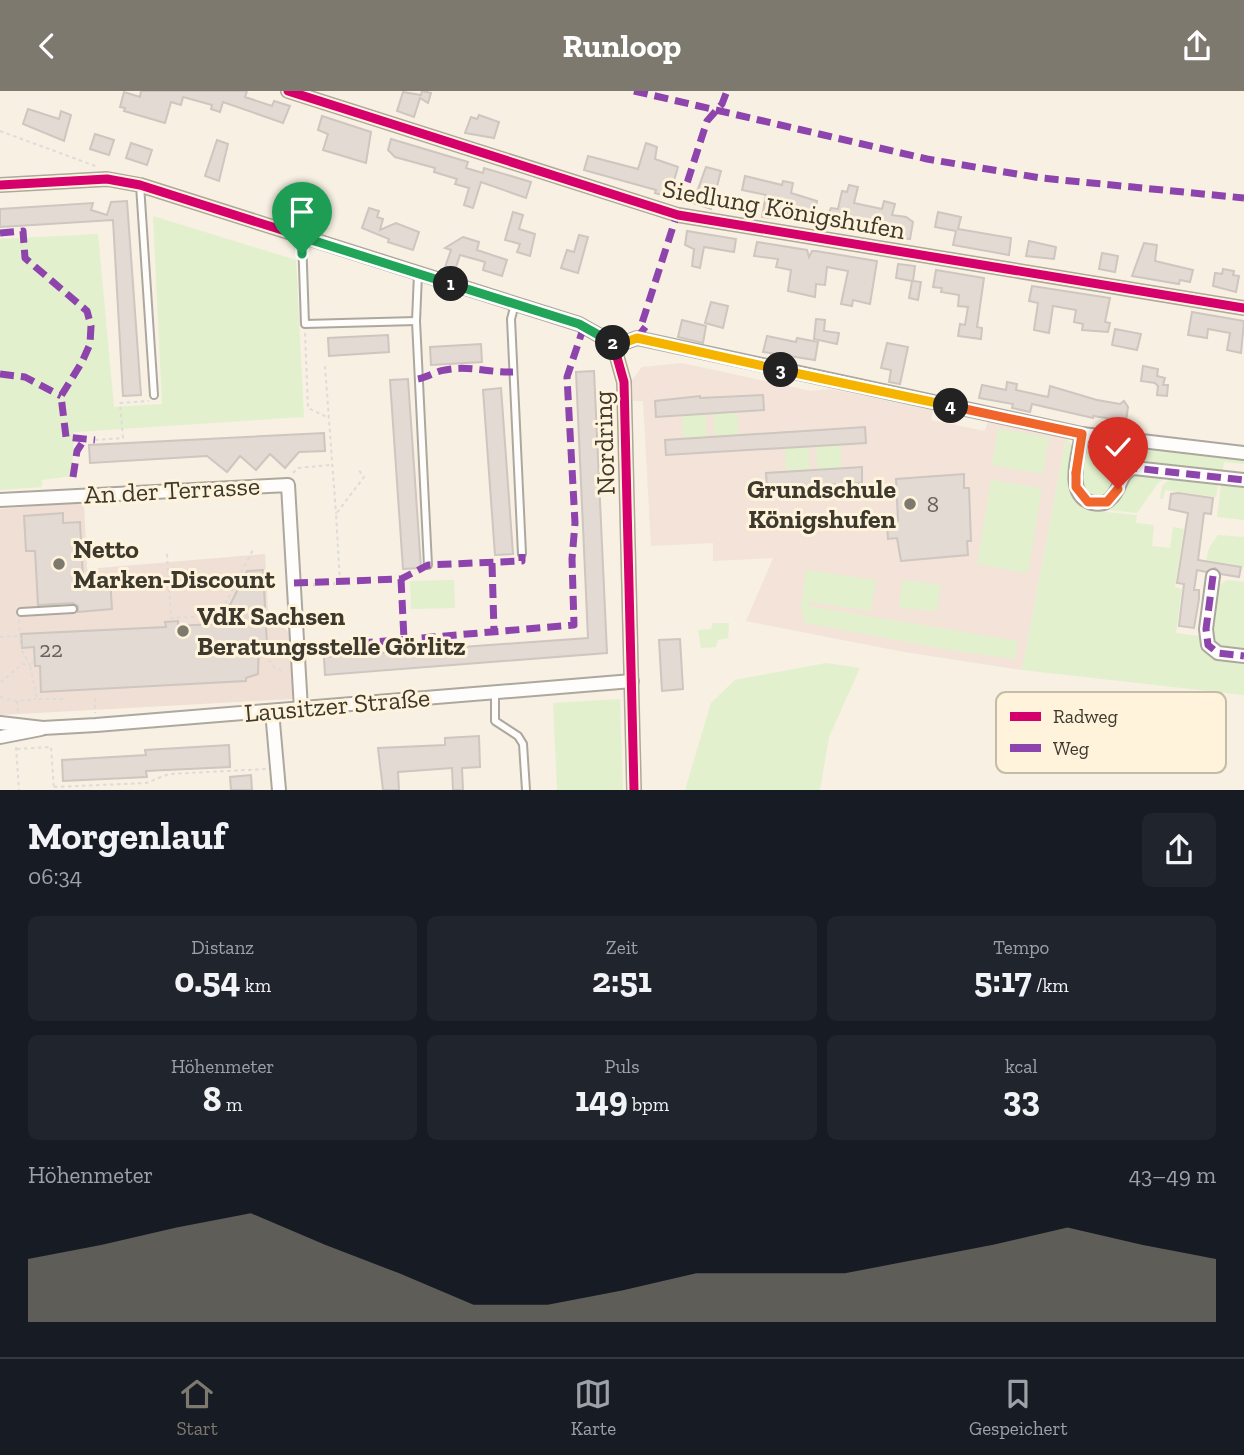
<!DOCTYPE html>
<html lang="de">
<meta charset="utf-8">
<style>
:root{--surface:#171b24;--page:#20242c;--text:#f1f3f6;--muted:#9ea1a6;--line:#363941;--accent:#7e796e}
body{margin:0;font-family:"Zilla Slab",serif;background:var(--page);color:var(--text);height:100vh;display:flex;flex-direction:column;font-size:26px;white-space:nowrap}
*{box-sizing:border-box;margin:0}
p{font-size:23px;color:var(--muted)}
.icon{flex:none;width:38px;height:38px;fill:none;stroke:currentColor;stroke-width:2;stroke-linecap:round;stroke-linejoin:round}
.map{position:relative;height:699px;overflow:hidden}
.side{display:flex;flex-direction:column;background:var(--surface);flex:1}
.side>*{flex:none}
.pin{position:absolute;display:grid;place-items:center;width:60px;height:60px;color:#fff;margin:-72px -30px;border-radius:50% 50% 50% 0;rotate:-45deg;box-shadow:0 0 7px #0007}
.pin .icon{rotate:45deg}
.km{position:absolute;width:35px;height:35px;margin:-18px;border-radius:50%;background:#222;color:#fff;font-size:19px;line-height:35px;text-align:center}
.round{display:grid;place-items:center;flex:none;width:74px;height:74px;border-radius:10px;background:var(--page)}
.headline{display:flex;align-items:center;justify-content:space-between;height:119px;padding:0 28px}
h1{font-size:38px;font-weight:700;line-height:52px}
.stats{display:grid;grid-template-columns:repeat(3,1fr);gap:10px;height:119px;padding:7px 28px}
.stats div{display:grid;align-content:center;border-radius:10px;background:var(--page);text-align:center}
.stats b{font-size:35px;font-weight:700}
.stats small{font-size:19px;font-weight:400}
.stats p{font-size:19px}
.chart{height:196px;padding:14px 28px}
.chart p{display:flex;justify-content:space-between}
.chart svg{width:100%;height:126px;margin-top:7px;fill:var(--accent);opacity:.7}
header{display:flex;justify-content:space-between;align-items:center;height:91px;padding:0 28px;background:var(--accent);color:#fff;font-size:32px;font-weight:700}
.dock{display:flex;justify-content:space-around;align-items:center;height:98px;border-top:2px solid var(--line);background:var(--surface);font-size:19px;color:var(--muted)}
.dock a{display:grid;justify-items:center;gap:4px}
.dock .selected{color:var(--accent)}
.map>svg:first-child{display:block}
.commercial{fill:#efdfd4}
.education{fill:#f3e3d8}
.green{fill:#e2f0cd}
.building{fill:#e3dad3;stroke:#cec6bf;stroke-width:2}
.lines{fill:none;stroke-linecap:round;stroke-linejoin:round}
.lane-casing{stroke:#ada89e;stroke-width:10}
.street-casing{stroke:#ada89e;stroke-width:16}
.path{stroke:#dedcd8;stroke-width:2;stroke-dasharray:3.5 3.5;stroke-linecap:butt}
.lane{stroke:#fefdfb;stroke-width:6}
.street{stroke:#fefdfb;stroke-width:12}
.quiet{stroke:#8e44ad;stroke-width:7;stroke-dasharray:14 7;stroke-linecap:butt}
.cycleway-casing{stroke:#fff4db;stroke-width:13}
.cycleway{stroke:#d6006c;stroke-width:9}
.split-1-casing{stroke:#fff;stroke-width:14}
.split-2-casing{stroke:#fff;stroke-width:14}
.split-3-casing{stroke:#fff;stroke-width:14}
.split-4-casing{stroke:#fff;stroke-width:14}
.split-5-casing{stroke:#fff;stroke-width:14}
.split-6-casing{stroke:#fff;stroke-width:14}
.split-1{stroke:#22a559;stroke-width:9}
.split-2{stroke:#22a559;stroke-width:9}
.split-3{stroke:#f5b400;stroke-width:9}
.split-4{stroke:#f5b400;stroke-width:9}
.split-5{stroke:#f0652b;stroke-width:9}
.split-6{stroke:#f0652b;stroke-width:9}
.poi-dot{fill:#7e796e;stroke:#fff4db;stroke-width:2.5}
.labels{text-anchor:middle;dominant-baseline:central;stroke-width:6;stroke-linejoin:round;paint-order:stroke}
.number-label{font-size:23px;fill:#68635a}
.street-label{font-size:26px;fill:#3d392f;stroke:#fff4db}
.poi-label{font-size:26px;font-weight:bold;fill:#3d392f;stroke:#fff4db;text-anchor:start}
.key{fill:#fff4db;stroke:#c5bca7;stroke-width:2}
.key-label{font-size:19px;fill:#3d392f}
</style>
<header><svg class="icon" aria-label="back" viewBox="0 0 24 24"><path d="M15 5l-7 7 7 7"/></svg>Runloop<svg class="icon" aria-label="share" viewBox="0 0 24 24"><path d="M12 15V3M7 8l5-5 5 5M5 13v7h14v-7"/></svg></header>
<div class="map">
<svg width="1244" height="699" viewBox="0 0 1244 699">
<rect width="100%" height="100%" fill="#f7f0e3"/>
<polygon class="commercial" points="84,411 87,478 265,463 268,520 295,548 292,608 0,624 0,418"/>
<polygon class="education" points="682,272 811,300 830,298 933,319 931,329 985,340 988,330 1066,347 1022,579 904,561 746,530 773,467 713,470 713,452 651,455 643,310 633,310 632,289 642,276"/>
<g class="green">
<polygon points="153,125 296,169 304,326 74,341 72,385 42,389 42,396 0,399 0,148 98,143 114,316 162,313"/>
<polygon points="737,321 739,345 715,346 713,323"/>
<polygon points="706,323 707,346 683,348 682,324"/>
<polygon points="998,338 1049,346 1043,383 992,374"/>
<path d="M1066,347l9,11 -6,42c16,23 41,21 68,24l-1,8 18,2 -2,21 18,2 3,-21 11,2 -9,58 7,2 -6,44 23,3 7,14 38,11v34l-222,-25z"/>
<path d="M1091,347l153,19v7l-20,-2 -2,13 -101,-14c-7,21 -17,59 -41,25l5,-41z"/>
<polygon points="840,354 842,377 818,379 816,355"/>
<polygon points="809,356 810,379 786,380 785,357"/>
<polygon points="1136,383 1167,386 1158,392 1137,422 1100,418 1131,384"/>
<polygon points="1171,387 1218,394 1216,406 1165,399 1163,408 1160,408 1162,395"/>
<polygon points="991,389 1042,397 1028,482 977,473"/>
<polygon points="1221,394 1244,397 1244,429 1217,426"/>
<polygon points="1218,444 1244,446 1244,476 1206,470 1209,457"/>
<polygon points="806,479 876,489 871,520 808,511 809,515 1018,550 1015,568 955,560 805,532 801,516"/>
<polygon points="454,489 455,517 411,518 410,490"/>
<polygon points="902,489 941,494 937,520 899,517"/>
<polygon points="1227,489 1244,491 1244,562 1223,559 1213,552 1211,541 1218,495"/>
<polygon points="713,532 729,532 728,547 718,549 716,556 701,557 698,539 711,538"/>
<polygon points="826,572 860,577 829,646 820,699 685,699 711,612 735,589"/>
<polygon points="620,608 623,699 557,699 553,612"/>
</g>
<g class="building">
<polygon points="141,0 247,0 245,6 272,15 274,10 290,15 283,32 223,11 220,21 211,18 212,14 183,6 181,14 171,11 165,32 124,20 125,17 120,16 124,1 140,6"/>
<polygon points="422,0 431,2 428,12 420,7 414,26 397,20 403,1 421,4"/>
<polygon points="28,18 59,28 61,20 71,24 64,50 23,33"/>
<polygon points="479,24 499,31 494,47 465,42 471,26 477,28"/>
<polygon points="322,25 371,41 366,72 323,59 328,43 318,39"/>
<polygon points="95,43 114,49 109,64 90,58"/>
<polygon points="391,48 468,71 466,77 483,82 484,77 531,91 526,107 481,91 473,117 464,114 469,97 455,93 457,88 434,81 435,77 395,66 388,59"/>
<polygon points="217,49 228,53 219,90 205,85"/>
<polygon points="131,52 152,59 147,74 126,67"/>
<polygon points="646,52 657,56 655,68 678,76 669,106 655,102 656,99 584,79 588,65 638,78"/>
<polygon points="706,76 721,80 711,118 693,112"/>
<polygon points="745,85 782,94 783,90 793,92 791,102 817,110 813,132 762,126 766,104 742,99"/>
<polygon points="849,94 858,96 854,112 882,118 884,110 895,113 892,124 906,126 913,131 910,148 824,133 831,117 838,118 842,100 847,101"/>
<polygon points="127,110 141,304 123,305 113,129 0,136 0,118 93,112 91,119 107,124 111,111"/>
<polygon points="369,117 379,120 377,126 383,128 380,139 396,132 419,141 413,159 388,151 389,148 362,137"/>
<polygon points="513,121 523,124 519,138 535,143 530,165 517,161 520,153 505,149"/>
<polygon points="938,121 961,126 958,138 1011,147 1009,164 953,154 956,140 935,136"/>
<polygon points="687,140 736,148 734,161 704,156 700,177 692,175 694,158 685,154"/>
<polygon points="579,144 588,146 578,182 561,177 567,159 574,161"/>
<polygon points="463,146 479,151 477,159 507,169 502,185 483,179 485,171 460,164 455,179 445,176 451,159 445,157"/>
<polygon points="1029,150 1056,156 1054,168 1026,165"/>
<polygon points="757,151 807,159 809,166 812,160 816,160 877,170 870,213 853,209 852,215 841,213 848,180 827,176 825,194 816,193 815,206 788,200 791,179 776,176 778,168 754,165"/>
<polygon points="1144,152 1157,154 1155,170 1193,179 1190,191 1180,189 1179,193 1132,185"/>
<polygon points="1102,162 1118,165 1115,181 1099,178"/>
<polygon points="898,173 915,175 913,190 921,191 918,209 909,207 912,190 896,187"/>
<polygon points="1223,178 1234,180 1233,184 1239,185 1236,201 1213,195 1215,182 1222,183"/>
<polygon points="936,179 984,187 977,236 982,237 981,248 958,245 960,233 965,234 968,216 958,215 959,204 941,201 942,197 933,196"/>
<polygon points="1032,195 1110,207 1105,231 1110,232 1108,241 1082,239 1083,233 1074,231 1076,219 1053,215 1049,242 1034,239 1038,212 1029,210"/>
<polygon points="711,211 728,215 723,237 705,232"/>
<polygon points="1192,221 1244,230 1241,262 1227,259 1230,242 1208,238 1207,247 1188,244"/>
<polygon points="816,228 825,229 824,240 839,242 837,253 814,248"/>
<polygon points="682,229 706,235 703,252 678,246"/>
<polygon points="1115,238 1141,243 1137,259 1112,254"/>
<polygon points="388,244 389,261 329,265 328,247"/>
<polygon points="767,245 796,251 797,247 818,251 815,269 763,261"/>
<polygon points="887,252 908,256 900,293 889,291 891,279 881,277"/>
<polygon points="481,253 482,271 431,274 430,256"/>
<polygon points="1143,275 1158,278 1157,285 1165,287 1163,294 1168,294 1167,305 1157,304 1158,295 1155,292 1141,290"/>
<polygon points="594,280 607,562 325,584 324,566 588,547 576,281"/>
<polygon points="408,288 421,477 403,478 390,289"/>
<polygon points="1007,291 1017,293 1016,299 1048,306 1050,295 1097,309 1120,313 1124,310 1128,316 1126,330 1093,325 1093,327 1032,313 1030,321 1012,317 1013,313 979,307 982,294 1006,299"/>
<polygon points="501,297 513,463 495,464 483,299"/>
<polygon points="763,304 764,319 656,326 655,310 700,305 700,307"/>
<polygon points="865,336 866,352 666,364 665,349"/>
<polygon points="324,342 325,360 299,361 285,377 270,363 256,379 240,365 227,381 207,365 90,372 89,354"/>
<polygon points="862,376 862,392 767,397 766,382"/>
<polygon points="964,383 964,397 969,397 971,450 967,450 968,464 901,470 897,447 888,448 887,430 898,429 896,388"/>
<polygon points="1178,402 1213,407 1211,423 1204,422 1198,469 1241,476 1239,486 1221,483 1215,477 1206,481 1197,479 1194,499 1199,499 1199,508 1194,537 1179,535 1184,493 1177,492 1188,422 1169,418 1171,403"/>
<polygon points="63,422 63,432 80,431 83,487 110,486 112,518 78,521 78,515 73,512 38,514 35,460 26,460 24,425"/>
<polygon points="263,479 267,553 259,554 258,583 246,587 246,590 41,601 40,575 35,575 34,556 22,557 21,543 166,536 165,531 178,530 178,535 230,532 229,516 247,480"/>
<polygon points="680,548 683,598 662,600 659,549"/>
<polygon points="479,645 480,676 462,677 463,699 453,699 452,677 398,681 399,699 383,699 378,657 445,654 445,647"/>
<polygon points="229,654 230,676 146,680 147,686 63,690 62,669 146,664 145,659"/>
<polygon points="251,684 252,699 231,699 230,686"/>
</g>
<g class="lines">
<g class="lane-casing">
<g id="lane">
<polyline points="140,94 154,304"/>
<polyline points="302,146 305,233 416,230"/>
<polyline points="418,183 416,230 428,474"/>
<polyline points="515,213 511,228 522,463"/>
<polyline points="21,521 73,518"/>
<polyline points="495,601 495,630 518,645 523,653 526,699"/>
</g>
</g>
<g class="street-casing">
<g id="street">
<polyline points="288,0 678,124 1244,217"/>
<polyline points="0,94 107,88 140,94 579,233 613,252 624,291 634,699"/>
<polyline points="615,255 637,247 1082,343 1244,362"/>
<path d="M1082,343c-3,20 -18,61 10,69 8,2 15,0 20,-6 10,-10 7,-24 22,-29l110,12"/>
<polyline points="0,409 288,394 301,618"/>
<polyline points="1213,485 1206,538 1208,554 1218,562 1244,565"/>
<polyline points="272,620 279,699"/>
<polyline points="0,632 43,637 96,634 632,590"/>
<polyline points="0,646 41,638"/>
</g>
</g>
<g class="path">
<polyline points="0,40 98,76"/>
<polyline points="305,242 308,317 327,326"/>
<polyline points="325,275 336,423"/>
<polyline points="95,349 123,347 120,312 149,310"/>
<polyline points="293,382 298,377 330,374"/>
<polyline points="167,463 171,527 219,525 254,457"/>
<polyline points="334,491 335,498"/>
<polyline points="340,491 336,423 364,386 358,378"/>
<polyline points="314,492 314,499"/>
<polyline points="19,529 20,544"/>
<polyline points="0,546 20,545 21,558 30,574 22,573 0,592"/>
<polyline points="260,558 275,577 285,581"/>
<polyline points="34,570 30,574 37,608 63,608"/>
<polyline points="0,606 17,610 36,608"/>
<polyline points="95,607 95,622"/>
<polyline points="17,610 18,620"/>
<polyline points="16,656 19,699"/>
<polyline points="17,658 51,656 54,699"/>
<polyline points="54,696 146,692 169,683 266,678"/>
</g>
<use href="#lane" class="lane"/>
<use href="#street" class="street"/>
<g class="quiet">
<polyline points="634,0 927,68 1041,87 1244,107"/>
<polyline points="0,142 23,140 25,167 87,220 91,235 90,253 82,271 61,305 66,346 95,349"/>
<polyline points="637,247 646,235 642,232 707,30 722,13 727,0"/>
<polyline points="0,283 25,286 61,305"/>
<path d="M418,288c10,-2 18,-8 27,-9 23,-5 45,3 68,2"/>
<path d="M1082,343c-3,20 -18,61 10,69 8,2 15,0 20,-6 10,-10 7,-24 22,-29l110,12"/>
<polyline points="73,386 77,360 84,349"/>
<polyline points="492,472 494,540"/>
<polyline points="1213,485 1206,538 1208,554 1218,562 1244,565"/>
<polyline points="401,488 404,548"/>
<polyline points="294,492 401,488 428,474 522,470 522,463"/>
<polyline points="338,554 574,534 572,468 575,432 567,286 584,235"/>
</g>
<g class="cycleway-casing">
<g id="cycleway">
<polyline points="288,0 678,124 1244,217"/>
<polyline points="0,94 107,88 140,94 579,233 613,252 624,291 634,699"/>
</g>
</g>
<use href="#cycleway" class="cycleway"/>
</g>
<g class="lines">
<g class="split-1-casing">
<polyline id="split-1" points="302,163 302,146 451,193"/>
</g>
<g class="split-2-casing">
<polyline id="split-2" points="451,193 579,233 613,252"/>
</g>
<g class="split-3-casing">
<polyline id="split-3" points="613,252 615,255 637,247 781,279"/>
</g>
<g class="split-4-casing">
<polyline id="split-4" points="781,279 951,315"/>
</g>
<g class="split-5-casing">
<polyline id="split-5" points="951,315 1082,343 1076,382"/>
</g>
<g class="split-6-casing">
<polyline id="split-6" points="1076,382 1076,396 1088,411 1107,411 1118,398"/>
</g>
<use href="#split-1" class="split-1"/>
<use href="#split-2" class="split-2"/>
<use href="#split-3" class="split-3"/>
<use href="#split-4" class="split-4"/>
<use href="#split-5" class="split-5"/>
<use href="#split-6" class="split-6"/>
</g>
<g class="poi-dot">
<circle cx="910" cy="413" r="7"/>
<circle cx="59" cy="473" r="7"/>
<circle cx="183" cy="540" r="7"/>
</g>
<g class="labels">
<g class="number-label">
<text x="933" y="413">8</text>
<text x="51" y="558">22</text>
</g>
<g class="street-label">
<text transform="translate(784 118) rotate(10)">Siedlung Königshufen</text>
<text transform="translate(604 352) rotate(-92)">Nordring</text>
<text transform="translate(172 399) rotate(-3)">An der Terrasse</text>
<text transform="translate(337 614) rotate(-5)">Lausitzer Straße</text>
</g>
<g class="poi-label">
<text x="896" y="398" text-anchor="end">Grundschule<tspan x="896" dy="30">Königshufen</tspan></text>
<text x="73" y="458">Netto<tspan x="73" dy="30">Marken-Discount</tspan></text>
<text x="197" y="525">VdK Sachsen<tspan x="197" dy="30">Beratungsstelle Görlitz</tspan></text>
</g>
</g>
<rect x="996" y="601" width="230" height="81" rx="10" class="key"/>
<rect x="1010" y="621" width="31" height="9" fill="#d6006c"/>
<rect x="1010" y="653" width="31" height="8" fill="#8e44ad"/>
<g class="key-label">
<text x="1053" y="632">Radweg</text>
<text x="1053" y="664">Weg</text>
</g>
</svg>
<div class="pin" style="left:302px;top:163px;background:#1e9e55"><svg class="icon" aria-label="arrive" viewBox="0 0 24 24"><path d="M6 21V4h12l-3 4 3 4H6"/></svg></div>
<div class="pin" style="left:1118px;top:398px;background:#d93025"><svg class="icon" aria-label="check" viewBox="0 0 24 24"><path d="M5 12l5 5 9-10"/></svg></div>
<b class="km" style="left:451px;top:193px">1</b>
<b class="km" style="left:613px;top:252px">2</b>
<b class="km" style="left:781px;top:279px">3</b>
<b class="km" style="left:951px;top:315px">4</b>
</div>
<section class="side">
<div class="headline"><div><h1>Morgenlauf</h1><p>06:34</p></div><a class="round"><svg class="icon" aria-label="share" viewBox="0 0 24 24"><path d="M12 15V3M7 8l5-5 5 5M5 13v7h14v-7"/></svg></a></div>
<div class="stats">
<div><p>Distanz</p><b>0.54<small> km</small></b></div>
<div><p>Zeit</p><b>2:51</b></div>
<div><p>Tempo</p><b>5:17<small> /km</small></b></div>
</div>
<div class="stats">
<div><p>Höhenmeter</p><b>8<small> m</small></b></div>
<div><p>Puls</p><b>149<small> bpm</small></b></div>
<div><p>kcal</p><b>33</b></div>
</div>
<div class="chart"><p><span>Höhenmeter</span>43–49 m</p>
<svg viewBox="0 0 160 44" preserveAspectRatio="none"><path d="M0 44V22L10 17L20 11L30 6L40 17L50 27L60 38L70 38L80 33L90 27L100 27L110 27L120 22L130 17L140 11L150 17L160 22V44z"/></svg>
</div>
</section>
<nav class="dock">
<a class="selected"><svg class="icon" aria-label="home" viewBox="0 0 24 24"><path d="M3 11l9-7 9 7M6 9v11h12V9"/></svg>Start</a>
<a><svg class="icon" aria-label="map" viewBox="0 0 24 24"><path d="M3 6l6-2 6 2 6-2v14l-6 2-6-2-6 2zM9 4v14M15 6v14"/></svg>Karte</a>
<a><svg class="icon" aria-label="saved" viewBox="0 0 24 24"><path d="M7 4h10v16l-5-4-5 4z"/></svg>Gespeichert</a>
</nav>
